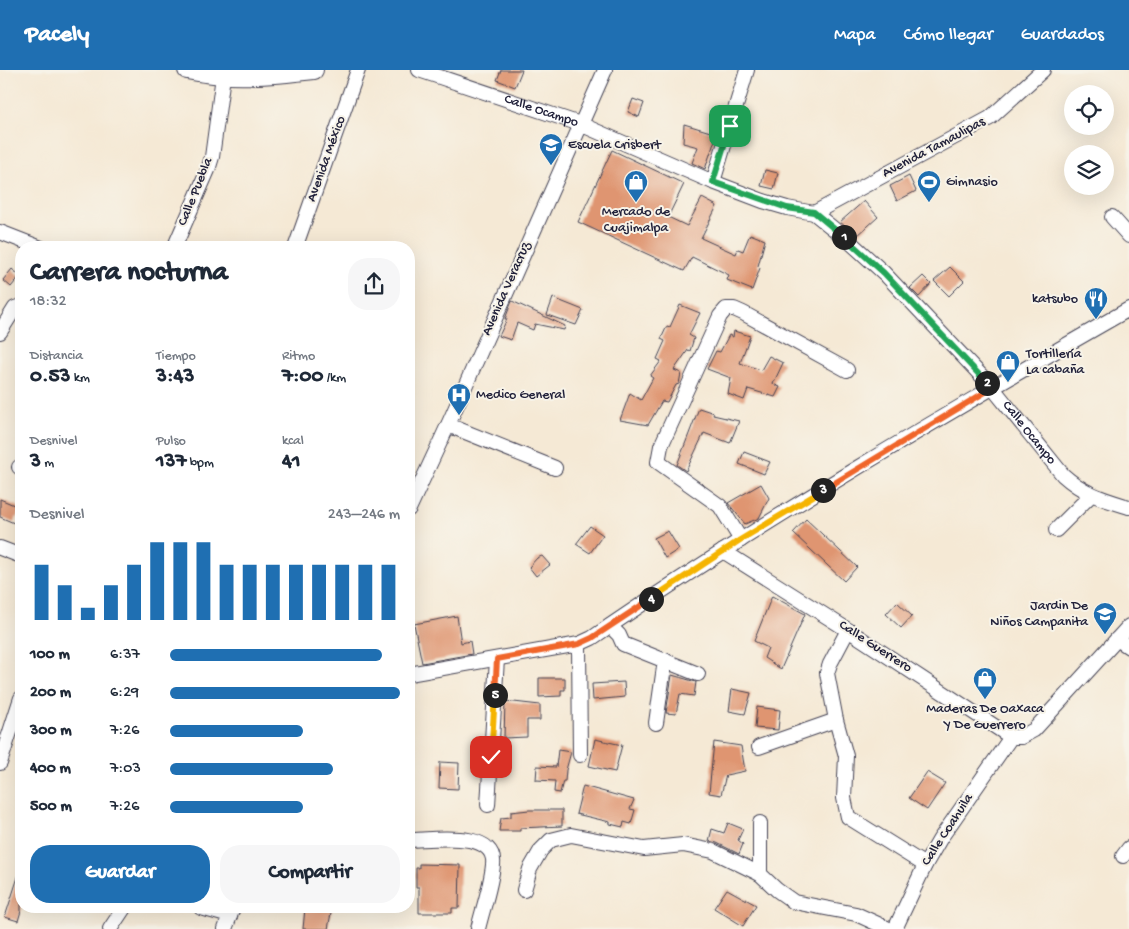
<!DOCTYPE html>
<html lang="es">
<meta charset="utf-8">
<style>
:root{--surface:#fff;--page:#f6f6f7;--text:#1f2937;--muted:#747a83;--accent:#1f6fb2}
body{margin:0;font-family:"Gochi Hand",sans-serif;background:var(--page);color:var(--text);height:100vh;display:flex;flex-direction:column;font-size:19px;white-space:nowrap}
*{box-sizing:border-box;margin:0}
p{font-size:16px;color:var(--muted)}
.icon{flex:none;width:28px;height:28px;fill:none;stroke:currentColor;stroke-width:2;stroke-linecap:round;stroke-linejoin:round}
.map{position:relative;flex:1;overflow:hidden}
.drawer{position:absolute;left:15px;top:171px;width:400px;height:672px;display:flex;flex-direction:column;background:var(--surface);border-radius:20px;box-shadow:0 5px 20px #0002}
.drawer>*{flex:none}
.controls{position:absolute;left:1064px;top:15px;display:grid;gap:10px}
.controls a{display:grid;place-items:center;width:50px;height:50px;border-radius:50%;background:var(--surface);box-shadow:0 5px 20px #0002;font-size:25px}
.pin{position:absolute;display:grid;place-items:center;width:42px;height:42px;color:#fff;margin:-21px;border-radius:10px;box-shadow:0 2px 8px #0006}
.km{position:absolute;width:25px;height:25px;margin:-12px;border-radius:50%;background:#222;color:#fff;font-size:14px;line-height:25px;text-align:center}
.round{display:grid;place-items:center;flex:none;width:52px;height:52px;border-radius:20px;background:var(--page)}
.headline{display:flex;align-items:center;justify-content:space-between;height:85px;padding:0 15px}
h1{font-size:28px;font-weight:700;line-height:38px}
.stats{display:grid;grid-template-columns:repeat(3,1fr);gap:8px;height:85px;padding:5px 15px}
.stats div{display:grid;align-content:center}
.stats b{font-size:21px;font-weight:700}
.stats small{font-size:14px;font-weight:400}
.stats p{font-size:14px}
.chart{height:140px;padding:10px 15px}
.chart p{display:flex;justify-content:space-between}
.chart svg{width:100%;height:90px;margin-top:5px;stroke:var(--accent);stroke-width:6}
.cta{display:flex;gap:10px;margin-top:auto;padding:10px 15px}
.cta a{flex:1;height:58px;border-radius:20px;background:var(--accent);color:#fff;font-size:20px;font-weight:700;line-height:58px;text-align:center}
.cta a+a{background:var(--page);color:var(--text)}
ul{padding:0 15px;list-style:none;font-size:16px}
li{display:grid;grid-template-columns:80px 60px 1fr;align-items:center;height:38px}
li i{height:12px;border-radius:6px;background:var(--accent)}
header{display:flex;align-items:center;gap:30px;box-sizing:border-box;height:70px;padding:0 25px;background:var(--accent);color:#fff}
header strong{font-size:24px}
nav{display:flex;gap:28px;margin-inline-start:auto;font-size:18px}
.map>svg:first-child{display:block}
.building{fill:#df9571}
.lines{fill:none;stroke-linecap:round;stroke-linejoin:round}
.minor-casing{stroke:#424052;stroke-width:16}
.major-casing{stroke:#424052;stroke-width:20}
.minor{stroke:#fff;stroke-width:14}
.major{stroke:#fff;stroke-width:18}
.split-1-casing{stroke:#fff;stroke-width:10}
.split-2-casing{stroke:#fff;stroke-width:10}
.split-3-casing{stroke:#fff;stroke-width:10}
.split-4-casing{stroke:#fff;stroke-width:10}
.split-5-casing{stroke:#fff;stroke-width:10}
.split-6-casing{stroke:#fff;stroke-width:10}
.split-1{stroke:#22a559;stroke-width:6}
.split-2{stroke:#22a559;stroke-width:6}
.split-3{stroke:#f0652b;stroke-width:6}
.split-4{stroke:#f5b400;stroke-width:6}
.split-5{stroke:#f0652b;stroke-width:6}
.split-6{stroke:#f5b400;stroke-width:6}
.labels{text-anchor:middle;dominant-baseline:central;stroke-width:4;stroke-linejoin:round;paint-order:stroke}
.street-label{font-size:14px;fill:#22223b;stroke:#f7f3e8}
.poi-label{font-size:14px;fill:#22223b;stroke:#f7f3e8;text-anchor:start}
</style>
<header>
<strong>Pacely</strong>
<nav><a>Mapa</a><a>Cómo llegar</a><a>Guardados</a></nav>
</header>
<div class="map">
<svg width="1129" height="859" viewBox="0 0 1129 859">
<rect width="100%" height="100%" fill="#f7f3e8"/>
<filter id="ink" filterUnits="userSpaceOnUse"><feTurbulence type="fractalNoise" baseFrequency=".02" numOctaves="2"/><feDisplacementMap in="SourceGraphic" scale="10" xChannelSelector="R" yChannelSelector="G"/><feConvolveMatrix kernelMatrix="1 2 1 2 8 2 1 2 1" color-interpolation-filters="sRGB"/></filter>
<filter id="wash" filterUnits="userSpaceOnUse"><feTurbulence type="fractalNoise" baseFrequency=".0096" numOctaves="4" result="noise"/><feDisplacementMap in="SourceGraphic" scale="20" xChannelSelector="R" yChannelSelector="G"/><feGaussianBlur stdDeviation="1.12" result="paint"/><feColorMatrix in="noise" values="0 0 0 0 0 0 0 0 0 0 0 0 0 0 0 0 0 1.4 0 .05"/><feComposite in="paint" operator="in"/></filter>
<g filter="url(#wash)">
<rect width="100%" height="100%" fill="#f5e9d5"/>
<g id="blocks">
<g class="building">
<polygon points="501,0 522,0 515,17 497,10"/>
<polygon points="633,29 644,33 639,47 628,42"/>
<polygon points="684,54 717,64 705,99 692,93 698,77 683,73"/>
<polygon points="612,80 684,114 668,147 687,156 702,128 717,136 701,168 736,184 738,179 743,181 750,164 765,170 758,196 760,198 752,220 727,210 729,205 692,187 684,201 578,152"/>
<polygon points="765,100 778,103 774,119 761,116"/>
<polygon points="909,106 916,121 897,131 890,116"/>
<polygon points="864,131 878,147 857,166 840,152"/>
<polygon points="950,197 964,211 949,226 934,211"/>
<polygon points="12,199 20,206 11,217 3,210"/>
<polygon points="923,206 931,214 919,227 910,218"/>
<polygon points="553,228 583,240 576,255 547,245"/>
<polygon points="512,231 565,256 564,260 535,254 533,260 517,253 511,270 499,266 507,249 505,249"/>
<polygon points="680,235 700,243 689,265 694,268 690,281 688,280 674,300 681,303 679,314 676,315 667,332 662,331 648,355 620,350 630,323 641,330 653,308 650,306 661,291 657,289 665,271 661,269 667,256 670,257"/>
<polygon points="734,261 750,266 740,293 761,300 769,286 783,293 773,314 780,317 775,327 748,319 744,330 728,324 731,308 707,299 716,281 720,282 729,265 733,267"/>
<polygon points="699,338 714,343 713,345 739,351 730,373 704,363 686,401 677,395"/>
<polygon points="744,382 770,392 764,404 739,394"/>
<polygon points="761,414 769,428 759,448 745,454 728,433"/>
<polygon points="0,429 21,438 14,453 0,447"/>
<polygon points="806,449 857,497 844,511 793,463"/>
<polygon points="590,456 603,465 590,483 576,474"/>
<polygon points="668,461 679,479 665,488 654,468"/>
<polygon points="542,486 550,495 536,506 529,497 537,488"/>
<polygon points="772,526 805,544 781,599 764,588 768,578 754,571"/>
<polygon points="897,532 912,546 901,558 886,544"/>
<polygon points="457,546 461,573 470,571 472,584 422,593 414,554"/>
<polygon points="672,605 696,612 694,626 680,624 676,644 666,643"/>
<polygon points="539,608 565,608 565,620 561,620 561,626 539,627"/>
<polygon points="624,612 625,627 593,630 592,614"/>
<polygon points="732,619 751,623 745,644 729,641"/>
<polygon points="505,631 540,635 540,650 527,650 527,667 504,668"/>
<polygon points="757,637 780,640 778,660 755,658"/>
<polygon points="595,669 622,675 615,702 589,696"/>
<polygon points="714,672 741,676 745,701 726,705 721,725 709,723"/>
<polygon points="558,680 571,682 566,700 565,711 563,711 560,723 554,722 555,711 536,710 537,696 556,697"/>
<polygon points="440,692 459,693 458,719 439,718"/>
<polygon points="927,702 945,713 927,740 909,728"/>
<polygon points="583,716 634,730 630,739 635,740 631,754 624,752 623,757 610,754 610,752 576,744"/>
<polygon points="529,740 562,740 562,756 520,758 520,761 499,761 501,748 511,747 511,742"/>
<polygon points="728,753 743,759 738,770 743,774 739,784 717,773 709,771 712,759 724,763"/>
<polygon points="419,794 460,795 459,838 452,838 452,843 419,843 419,817 416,817 416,798 419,798"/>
<polygon points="19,804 21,804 21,841 18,851 5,847"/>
<polygon points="727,819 756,835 743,856 714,838"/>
<polygon points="305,838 332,838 328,859 303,859"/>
</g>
</g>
</g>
<g filter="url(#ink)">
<use href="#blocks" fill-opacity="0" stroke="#424052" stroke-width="1"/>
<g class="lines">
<g class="minor-casing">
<g id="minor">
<path id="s1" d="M419,0l161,54 133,58 50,19 24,7 27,5 36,29 34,31 108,114 71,88c21,19 40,24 66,32"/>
<polyline points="713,112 747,0"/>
<polyline points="814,143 990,48 1043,0"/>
<polyline points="1112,147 1129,166"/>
<polyline points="0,162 41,178"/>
<polyline points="174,178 208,100 212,87 223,6"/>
<polyline points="295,178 358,0"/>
<polyline points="0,262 15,238 21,236"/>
<polyline points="448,355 555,398"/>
<polyline points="19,397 21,398"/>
<polyline points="409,439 448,355 605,0"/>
<polyline points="1056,460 1091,425"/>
<polyline points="741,470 720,436 658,392 661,376 720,246 726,239 734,239 743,243 847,300"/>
<polyline points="0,478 21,486"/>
<polyline points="723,481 848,560 1011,667 1021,667 1034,660 1129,556"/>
<polyline points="610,556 619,565 623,574 698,604"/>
<polyline points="848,560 830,594 827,603 836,650 846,686 844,728 848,747 925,795"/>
<polyline points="1117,569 1129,577"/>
<polyline points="579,574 580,685"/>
<path d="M409,604l170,-30 13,-6c173,-119 355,-225 537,-329"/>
<polyline points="656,653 665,590"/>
<polyline points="759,677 836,650"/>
<polyline points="0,693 21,628"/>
<polyline points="488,735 497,589"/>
<polyline points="760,753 760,804"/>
<path d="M409,770c22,0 88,-11 84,25 -2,21 -10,43 -15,64"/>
<polyline points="1123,786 1129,778"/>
<polyline points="524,820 530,799 541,780 551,770 571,765 644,779 683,775 713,781 760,804 777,820 794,832 856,844 889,859"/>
<polyline points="201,838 230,846"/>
<polyline points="110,859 124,838"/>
<polyline points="225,859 233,838"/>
<polyline points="895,859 925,795 940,769 1011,667"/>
</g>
</g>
<g class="major-casing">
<path id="major" d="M187,0c42,9 85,5 127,0"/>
</g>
<use href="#minor" class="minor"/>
<use href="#major" class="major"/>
</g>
</g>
<g class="lines" filter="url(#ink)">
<g class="split-1-casing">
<polyline id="split-1" points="730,56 713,112 787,138 814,142 844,167"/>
</g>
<g class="split-2-casing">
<polyline id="split-2" points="844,167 884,203 987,313"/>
</g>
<g class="split-3-casing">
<polyline id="split-3" points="823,420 992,318 987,313"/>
</g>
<g class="split-4-casing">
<polyline id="split-4" points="651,529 740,470 823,420"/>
</g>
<g class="split-5-casing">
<polyline id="split-5" points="495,625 497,589 579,574 592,568 651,529"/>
</g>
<g class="split-6-casing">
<polyline id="split-6" points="491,687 495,625"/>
</g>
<use href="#split-1" class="split-1"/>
<use href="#split-2" class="split-2"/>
<use href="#split-3" class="split-3"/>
<use href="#split-4" class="split-4"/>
<use href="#split-5" class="split-5"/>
<use href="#split-6" class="split-6"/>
</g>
<defs>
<g id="university-pin" transform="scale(1.25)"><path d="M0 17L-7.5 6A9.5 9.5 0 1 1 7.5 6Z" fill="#1f6fb2" stroke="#f7f3e8"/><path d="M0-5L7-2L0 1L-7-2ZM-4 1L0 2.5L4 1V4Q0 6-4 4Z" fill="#fff"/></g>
<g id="shop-pin" transform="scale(1.25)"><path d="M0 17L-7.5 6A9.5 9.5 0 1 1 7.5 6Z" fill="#1f6fb2" stroke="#f7f3e8"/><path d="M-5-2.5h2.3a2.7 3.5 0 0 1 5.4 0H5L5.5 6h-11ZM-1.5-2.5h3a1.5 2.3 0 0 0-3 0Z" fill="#fff"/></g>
<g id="stadium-pin" transform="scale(1.25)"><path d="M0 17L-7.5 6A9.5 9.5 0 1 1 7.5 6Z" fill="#1f6fb2" stroke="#f7f3e8"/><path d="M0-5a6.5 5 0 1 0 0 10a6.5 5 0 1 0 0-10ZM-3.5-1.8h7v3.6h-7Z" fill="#fff"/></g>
<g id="restaurant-pin" transform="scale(1.25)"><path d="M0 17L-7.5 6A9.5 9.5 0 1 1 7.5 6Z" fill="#1f6fb2" stroke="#f7f3e8"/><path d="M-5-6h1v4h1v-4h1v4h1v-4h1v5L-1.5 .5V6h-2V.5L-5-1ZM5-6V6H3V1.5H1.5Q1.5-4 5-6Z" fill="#fff"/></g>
<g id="hospital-pin" transform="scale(1.25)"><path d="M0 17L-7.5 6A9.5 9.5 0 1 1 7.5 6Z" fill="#1f6fb2" stroke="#f7f3e8"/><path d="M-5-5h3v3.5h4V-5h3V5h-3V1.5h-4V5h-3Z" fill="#fff"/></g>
<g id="school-pin" transform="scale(1.25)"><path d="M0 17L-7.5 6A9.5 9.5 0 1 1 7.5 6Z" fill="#1f6fb2" stroke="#f7f3e8"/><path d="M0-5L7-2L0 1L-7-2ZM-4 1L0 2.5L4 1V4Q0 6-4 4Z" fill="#fff"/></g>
</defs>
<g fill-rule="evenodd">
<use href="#university-pin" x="551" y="75"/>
<use href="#shop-pin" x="636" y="112"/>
<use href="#stadium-pin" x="929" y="112"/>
<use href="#restaurant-pin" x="1096" y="229"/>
<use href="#shop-pin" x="1008" y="292"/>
<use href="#hospital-pin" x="459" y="325"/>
<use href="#school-pin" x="1105" y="544"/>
<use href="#shop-pin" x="985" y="609"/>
</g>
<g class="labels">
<g class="street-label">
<text stroke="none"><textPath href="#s1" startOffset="129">Calle Ocampo</textPath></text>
<text transform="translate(934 78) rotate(-28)">Avenida Tamaulipas</text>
<text transform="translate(327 89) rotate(-70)">Avenida México</text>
<text transform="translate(196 122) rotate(-68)">Calle Puebla</text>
<text transform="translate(507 219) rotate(-66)">Avenida Veracruz</text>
<text stroke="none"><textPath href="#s1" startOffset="729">Calle Ocampo</textPath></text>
<text transform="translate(875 577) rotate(33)">Calle Guerrero</text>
<text transform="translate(948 760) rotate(-57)">Calle Coahuila</text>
</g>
<g class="poi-label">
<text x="568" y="75">Escuela Crisbert</text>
<text x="946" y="112">Gimnasio</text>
<text x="636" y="142" text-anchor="middle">Mercado de<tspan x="636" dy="16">Cuajimalpa</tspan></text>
<text x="1078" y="229" text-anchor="end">katsubo</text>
<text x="1026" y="284">Tortillería<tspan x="1026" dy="16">La cabaña</tspan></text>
<text x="476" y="325">Medico General</text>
<text x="1088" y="536" text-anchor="end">Jardin De<tspan x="1088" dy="16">Niños Campanita</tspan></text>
<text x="985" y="639" text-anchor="middle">Maderas De Oaxaca<tspan x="985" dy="16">Y De Guerrero</tspan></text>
</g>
</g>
</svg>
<div class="controls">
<a><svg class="icon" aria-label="locate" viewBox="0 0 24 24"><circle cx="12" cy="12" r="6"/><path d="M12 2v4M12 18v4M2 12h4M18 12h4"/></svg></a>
<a><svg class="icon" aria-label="layers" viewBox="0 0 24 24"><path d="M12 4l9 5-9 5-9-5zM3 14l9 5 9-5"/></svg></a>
</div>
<div class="pin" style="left:730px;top:56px;background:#1e9e55"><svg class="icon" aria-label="arrive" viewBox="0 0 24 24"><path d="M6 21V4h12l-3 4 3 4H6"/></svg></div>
<div class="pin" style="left:491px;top:687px;background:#d93025"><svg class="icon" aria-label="check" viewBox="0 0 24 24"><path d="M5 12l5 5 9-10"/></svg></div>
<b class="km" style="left:844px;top:167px">1</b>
<b class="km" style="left:987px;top:313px">2</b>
<b class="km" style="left:823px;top:420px">3</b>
<b class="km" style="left:651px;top:529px">4</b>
<b class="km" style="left:495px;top:625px">5</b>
<section class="drawer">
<div class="headline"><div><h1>Carrera nocturna</h1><p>18:32</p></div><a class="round"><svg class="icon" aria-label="share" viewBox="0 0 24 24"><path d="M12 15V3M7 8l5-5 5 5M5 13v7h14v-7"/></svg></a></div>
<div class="stats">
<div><p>Distancia</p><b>0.53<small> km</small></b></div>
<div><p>Tiempo</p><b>3:43</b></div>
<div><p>Ritmo</p><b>7:00<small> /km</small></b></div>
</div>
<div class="stats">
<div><p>Desnivel</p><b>3<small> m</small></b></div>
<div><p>Pulso</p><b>137<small> bpm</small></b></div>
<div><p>kcal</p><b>41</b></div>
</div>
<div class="chart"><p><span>Desnivel</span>243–246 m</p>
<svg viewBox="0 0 160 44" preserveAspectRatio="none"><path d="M5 44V17M15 44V27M25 44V38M35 44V27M45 44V17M55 44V6M65 44V6M75 44V6M85 44V17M95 44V17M105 44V17M115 44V17M125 44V17M135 44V17M145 44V17M155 44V17"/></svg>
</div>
<ul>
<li><b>100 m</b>6:37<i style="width:92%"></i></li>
<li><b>200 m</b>6:29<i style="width:100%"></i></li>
<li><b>300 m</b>7:26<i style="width:58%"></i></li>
<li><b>400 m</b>7:03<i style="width:71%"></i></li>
<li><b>500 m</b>7:26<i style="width:58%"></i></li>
</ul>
<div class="cta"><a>Guardar</a><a>Compartir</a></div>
</section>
</div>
